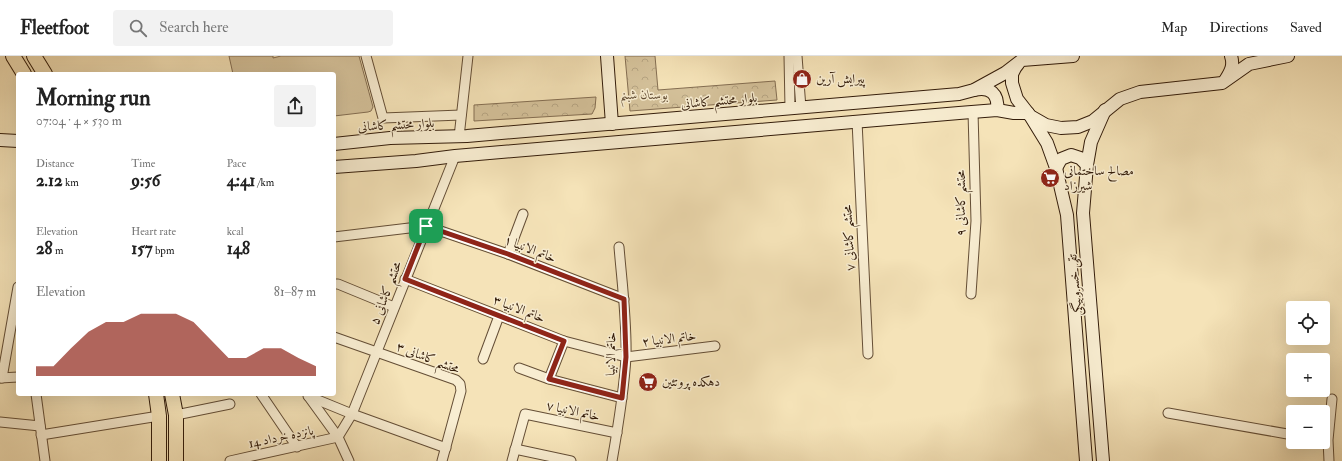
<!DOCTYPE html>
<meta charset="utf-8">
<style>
:root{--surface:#fff;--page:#f2f2f2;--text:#222;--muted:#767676;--line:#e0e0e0;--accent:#8f2418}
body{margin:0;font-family:"IM FELL Double Pica",Amiri,serif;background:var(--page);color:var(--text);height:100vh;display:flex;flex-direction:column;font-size:15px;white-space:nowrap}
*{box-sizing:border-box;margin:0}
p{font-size:13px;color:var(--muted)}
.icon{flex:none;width:22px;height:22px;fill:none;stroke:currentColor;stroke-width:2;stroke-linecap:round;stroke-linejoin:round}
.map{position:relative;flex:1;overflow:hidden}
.panel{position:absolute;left:16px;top:16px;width:320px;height:324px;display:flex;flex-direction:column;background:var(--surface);border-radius:4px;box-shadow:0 4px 16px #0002}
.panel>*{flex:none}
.tools{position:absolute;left:1286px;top:245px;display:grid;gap:8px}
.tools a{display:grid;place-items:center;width:44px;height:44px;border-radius:4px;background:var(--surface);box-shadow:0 4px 16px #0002;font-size:20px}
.pin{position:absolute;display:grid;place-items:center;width:34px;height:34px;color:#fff;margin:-17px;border-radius:8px;box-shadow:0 2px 6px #0006}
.round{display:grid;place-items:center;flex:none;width:42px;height:42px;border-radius:4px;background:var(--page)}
.summary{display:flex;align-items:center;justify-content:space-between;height:68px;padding:0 20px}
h1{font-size:22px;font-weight:800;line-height:30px}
.metrics{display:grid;grid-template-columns:repeat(3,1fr);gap:6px;height:68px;padding:4px 20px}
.metrics div{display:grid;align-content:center}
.metrics b{font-size:17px;font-weight:800}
.metrics small{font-size:11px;font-weight:400}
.metrics p{font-size:11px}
.chart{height:112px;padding:8px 20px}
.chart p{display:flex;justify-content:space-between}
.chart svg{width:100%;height:72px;margin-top:4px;fill:var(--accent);opacity:.7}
header{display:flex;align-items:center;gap:24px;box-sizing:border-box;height:56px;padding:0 20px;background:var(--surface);border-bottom:1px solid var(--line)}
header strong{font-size:19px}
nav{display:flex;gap:22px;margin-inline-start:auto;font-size:14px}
.search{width:280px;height:36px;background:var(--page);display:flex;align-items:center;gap:10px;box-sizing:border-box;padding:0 14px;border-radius:4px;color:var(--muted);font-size:15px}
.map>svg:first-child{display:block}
.park{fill:url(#park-crowns);stroke:#846e52}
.pitch{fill:#d4c19a;stroke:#846e52}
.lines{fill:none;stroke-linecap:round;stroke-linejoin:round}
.minor-casing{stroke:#644e36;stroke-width:11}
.secondary-casing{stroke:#331c0a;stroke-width:14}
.primary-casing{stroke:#331c0a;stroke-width:16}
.minor{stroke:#f8edd1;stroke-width:9}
.secondary{stroke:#f8edd1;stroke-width:12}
.primary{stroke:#f5e3b8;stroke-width:14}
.route-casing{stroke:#fff;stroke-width:8}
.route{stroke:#8f2418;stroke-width:5}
.labels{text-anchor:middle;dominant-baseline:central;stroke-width:3;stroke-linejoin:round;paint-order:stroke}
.poi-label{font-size:13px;fill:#331c0a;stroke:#f8edd1;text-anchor:start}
.park-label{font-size:13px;font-style:italic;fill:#634e35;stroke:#f8edd1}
.street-label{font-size:13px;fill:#331c0a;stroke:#f8edd1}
</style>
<header>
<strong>Fleetfoot</strong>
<div class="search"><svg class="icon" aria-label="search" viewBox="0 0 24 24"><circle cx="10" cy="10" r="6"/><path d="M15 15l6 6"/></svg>Search here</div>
<nav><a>Map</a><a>Directions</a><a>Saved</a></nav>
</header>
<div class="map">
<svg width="1342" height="405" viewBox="0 0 1342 405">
<defs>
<pattern id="park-crowns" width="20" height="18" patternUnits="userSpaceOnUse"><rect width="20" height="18" fill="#d4c19a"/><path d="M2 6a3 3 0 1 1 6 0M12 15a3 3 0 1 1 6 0" fill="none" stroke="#b6a583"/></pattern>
</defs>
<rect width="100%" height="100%" fill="#f5e3b8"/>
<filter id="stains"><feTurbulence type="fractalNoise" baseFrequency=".005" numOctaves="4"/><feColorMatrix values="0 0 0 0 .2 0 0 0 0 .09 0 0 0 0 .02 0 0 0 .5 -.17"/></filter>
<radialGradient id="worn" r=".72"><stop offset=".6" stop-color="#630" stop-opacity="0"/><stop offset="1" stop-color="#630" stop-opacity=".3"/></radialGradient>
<g class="park">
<polygon points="625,0 655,0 658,34 775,25 777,44 630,55"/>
<polygon points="596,41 595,52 592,58 474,65 474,49"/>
</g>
<polygon class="pitch" points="229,0 273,0 273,2 281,0 359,0 373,51 371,55 368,56 334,60 334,18 233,18"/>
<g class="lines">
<g class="minor-casing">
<g id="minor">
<polyline points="366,0 383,62 461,59"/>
<polyline points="789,0 790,52"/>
<polyline points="797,0 801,52"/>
<polyline points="857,65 868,298"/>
<polyline points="459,81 468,0"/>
<polyline points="334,181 426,170 508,198 624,243"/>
<polyline points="508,198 523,158"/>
<polyline points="405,223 564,285 626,301 715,290"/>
<polyline points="334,228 338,228 394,251"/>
<polyline points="971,238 976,165 973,56"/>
<polyline points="334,281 456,324 460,328 461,335 442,405"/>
<polyline points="483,303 499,260"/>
<polyline points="519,312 549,323 622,342"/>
<polyline points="0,322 18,321"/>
<polyline points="2,322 18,231"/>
<polyline points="549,323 564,285"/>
<polyline points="36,338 45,405"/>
<polyline points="261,338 297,391"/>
<polyline points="308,340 352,358 446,392"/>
<polyline points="309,341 338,381 349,405"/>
<polyline points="1168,357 1293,379"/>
<polyline points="176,359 230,348"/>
<polyline points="0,366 40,370"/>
<polyline points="41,379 159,360"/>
<polyline points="338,381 352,358 455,100"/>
<polyline points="515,393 571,405"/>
<polyline points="230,405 338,381"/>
<polyline points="512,405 525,358 617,377"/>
<path d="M612,405c6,-34 12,-69 14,-104 1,-36 -4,-74 -7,-110"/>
<polyline points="1329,405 1328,384 1332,343"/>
</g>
</g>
<g class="secondary-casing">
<g id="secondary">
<polyline points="607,0 612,68"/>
<polyline points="1018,8 1015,12 1012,18 1012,27 1017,43 1031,61 1047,87 1056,112 1067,159 1086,405"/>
<path d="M1226,23c5,-8 8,-14 5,-23"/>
<path d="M974,34c16,-4 25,4 23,20"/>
<polyline points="1032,61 1046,69 1061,72 1078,71 1093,65 1120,43 1140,36 1222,27 1249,8 1288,0"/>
<polyline points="0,84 18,85"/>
<polyline points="334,88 390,82 467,80 959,38 974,34 1005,17 1022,4 1073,0"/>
<polyline points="334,111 416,105 455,100 959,57 997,54 1014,57 1028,57"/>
<polyline points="1056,112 1061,103 1071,99 1080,102 1087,109"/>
<polyline points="1103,405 1083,157 1087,109 1091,86 1105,54"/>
</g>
</g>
<g class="primary-casing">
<g id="primary">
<polyline points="13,0 24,18"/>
<polyline points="34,0 45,18"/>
<polyline points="156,338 159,360 159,405"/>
<polyline points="172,338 176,359 176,405"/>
</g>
</g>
<use href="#minor" class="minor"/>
<use href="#secondary" class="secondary"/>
<use href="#primary" class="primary"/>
</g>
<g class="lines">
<g class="route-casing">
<polygon id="route" points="426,170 508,198 624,243 626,301 622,342 549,323 564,285 405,223"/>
</g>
<use href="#route" class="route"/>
</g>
<defs>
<g id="shop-disc" transform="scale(1)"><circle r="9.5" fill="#8f2418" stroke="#f8edd1"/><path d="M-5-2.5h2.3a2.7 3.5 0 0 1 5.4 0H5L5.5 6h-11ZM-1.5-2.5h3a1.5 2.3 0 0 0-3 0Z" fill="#fff"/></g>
<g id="supermarket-disc" transform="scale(1)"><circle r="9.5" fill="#8f2418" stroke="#f8edd1"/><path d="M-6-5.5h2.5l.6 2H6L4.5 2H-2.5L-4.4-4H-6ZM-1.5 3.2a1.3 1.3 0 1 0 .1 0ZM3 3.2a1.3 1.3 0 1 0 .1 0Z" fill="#fff"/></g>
</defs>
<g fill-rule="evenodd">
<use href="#shop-disc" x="802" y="23"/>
<use href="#supermarket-disc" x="1050" y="122"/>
<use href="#supermarket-disc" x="648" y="326"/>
</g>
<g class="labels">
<g class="poi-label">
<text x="816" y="23">پیرایش آرین</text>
<text x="1064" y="115">مصالح ساختمانی<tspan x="1064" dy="15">شیرزاد</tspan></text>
<text x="662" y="326">دهکده پروتئین</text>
</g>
<g class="park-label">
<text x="644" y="39">بوستان شبنم</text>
</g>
<g class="street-label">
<text transform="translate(719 45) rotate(-5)">بلوار محتشم کاشانی</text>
<text transform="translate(396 69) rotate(-3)">بلوار محتشم کاشانی</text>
<text transform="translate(961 147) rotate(-90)">محتشم کاشانی ۹</text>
<text transform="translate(849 182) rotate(-93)">محتشم کاشانی ۷</text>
<text transform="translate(530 193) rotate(21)">خاتم الانبیا ۱</text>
<text transform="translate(1075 229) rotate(-95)">تقی خسروبیگی</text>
<text transform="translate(386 237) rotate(-69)">محتشم کاشانی ۵</text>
<text transform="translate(519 253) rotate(21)">خاتم الانبیا ۳</text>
<text transform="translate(669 283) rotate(-7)">خاتم الانبیا ۲</text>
<text transform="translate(611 298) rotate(-89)">خاتم الانبیا</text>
<text transform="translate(428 302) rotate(21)">محتشم کاشانی ۳</text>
<text transform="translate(573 355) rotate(12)">خاتم الانبیا ۷</text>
<text transform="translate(281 381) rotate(-12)">پانزده خرداد 14</text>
</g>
</g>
<rect width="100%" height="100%" filter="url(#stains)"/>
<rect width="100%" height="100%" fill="url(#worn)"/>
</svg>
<div class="tools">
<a><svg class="icon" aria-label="locate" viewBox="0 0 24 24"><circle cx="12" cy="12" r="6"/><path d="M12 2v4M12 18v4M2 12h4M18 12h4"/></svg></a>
<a>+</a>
<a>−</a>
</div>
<div class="pin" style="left:426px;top:170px;background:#1e9e55"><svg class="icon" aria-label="arrive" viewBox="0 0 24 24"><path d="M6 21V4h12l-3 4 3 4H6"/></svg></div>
<section class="panel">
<div class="summary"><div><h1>Morning run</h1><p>07:04 · 4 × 530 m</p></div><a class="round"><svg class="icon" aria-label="share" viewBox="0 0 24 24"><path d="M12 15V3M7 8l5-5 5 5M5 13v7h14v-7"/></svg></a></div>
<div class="metrics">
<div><p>Distance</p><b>2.12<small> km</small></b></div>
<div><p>Time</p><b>9:56</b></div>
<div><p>Pace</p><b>4:41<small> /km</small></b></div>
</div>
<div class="metrics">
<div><p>Elevation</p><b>28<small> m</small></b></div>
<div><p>Heart rate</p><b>157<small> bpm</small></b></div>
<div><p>kcal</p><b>148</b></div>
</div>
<div class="chart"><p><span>Elevation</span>81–87 m</p>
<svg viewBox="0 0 160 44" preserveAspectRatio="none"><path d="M0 44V38L10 38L20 27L30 17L40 11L50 11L60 6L70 6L80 6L90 11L100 22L110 33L120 33L130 27L140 27L150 33L160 38V44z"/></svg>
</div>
</section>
</div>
